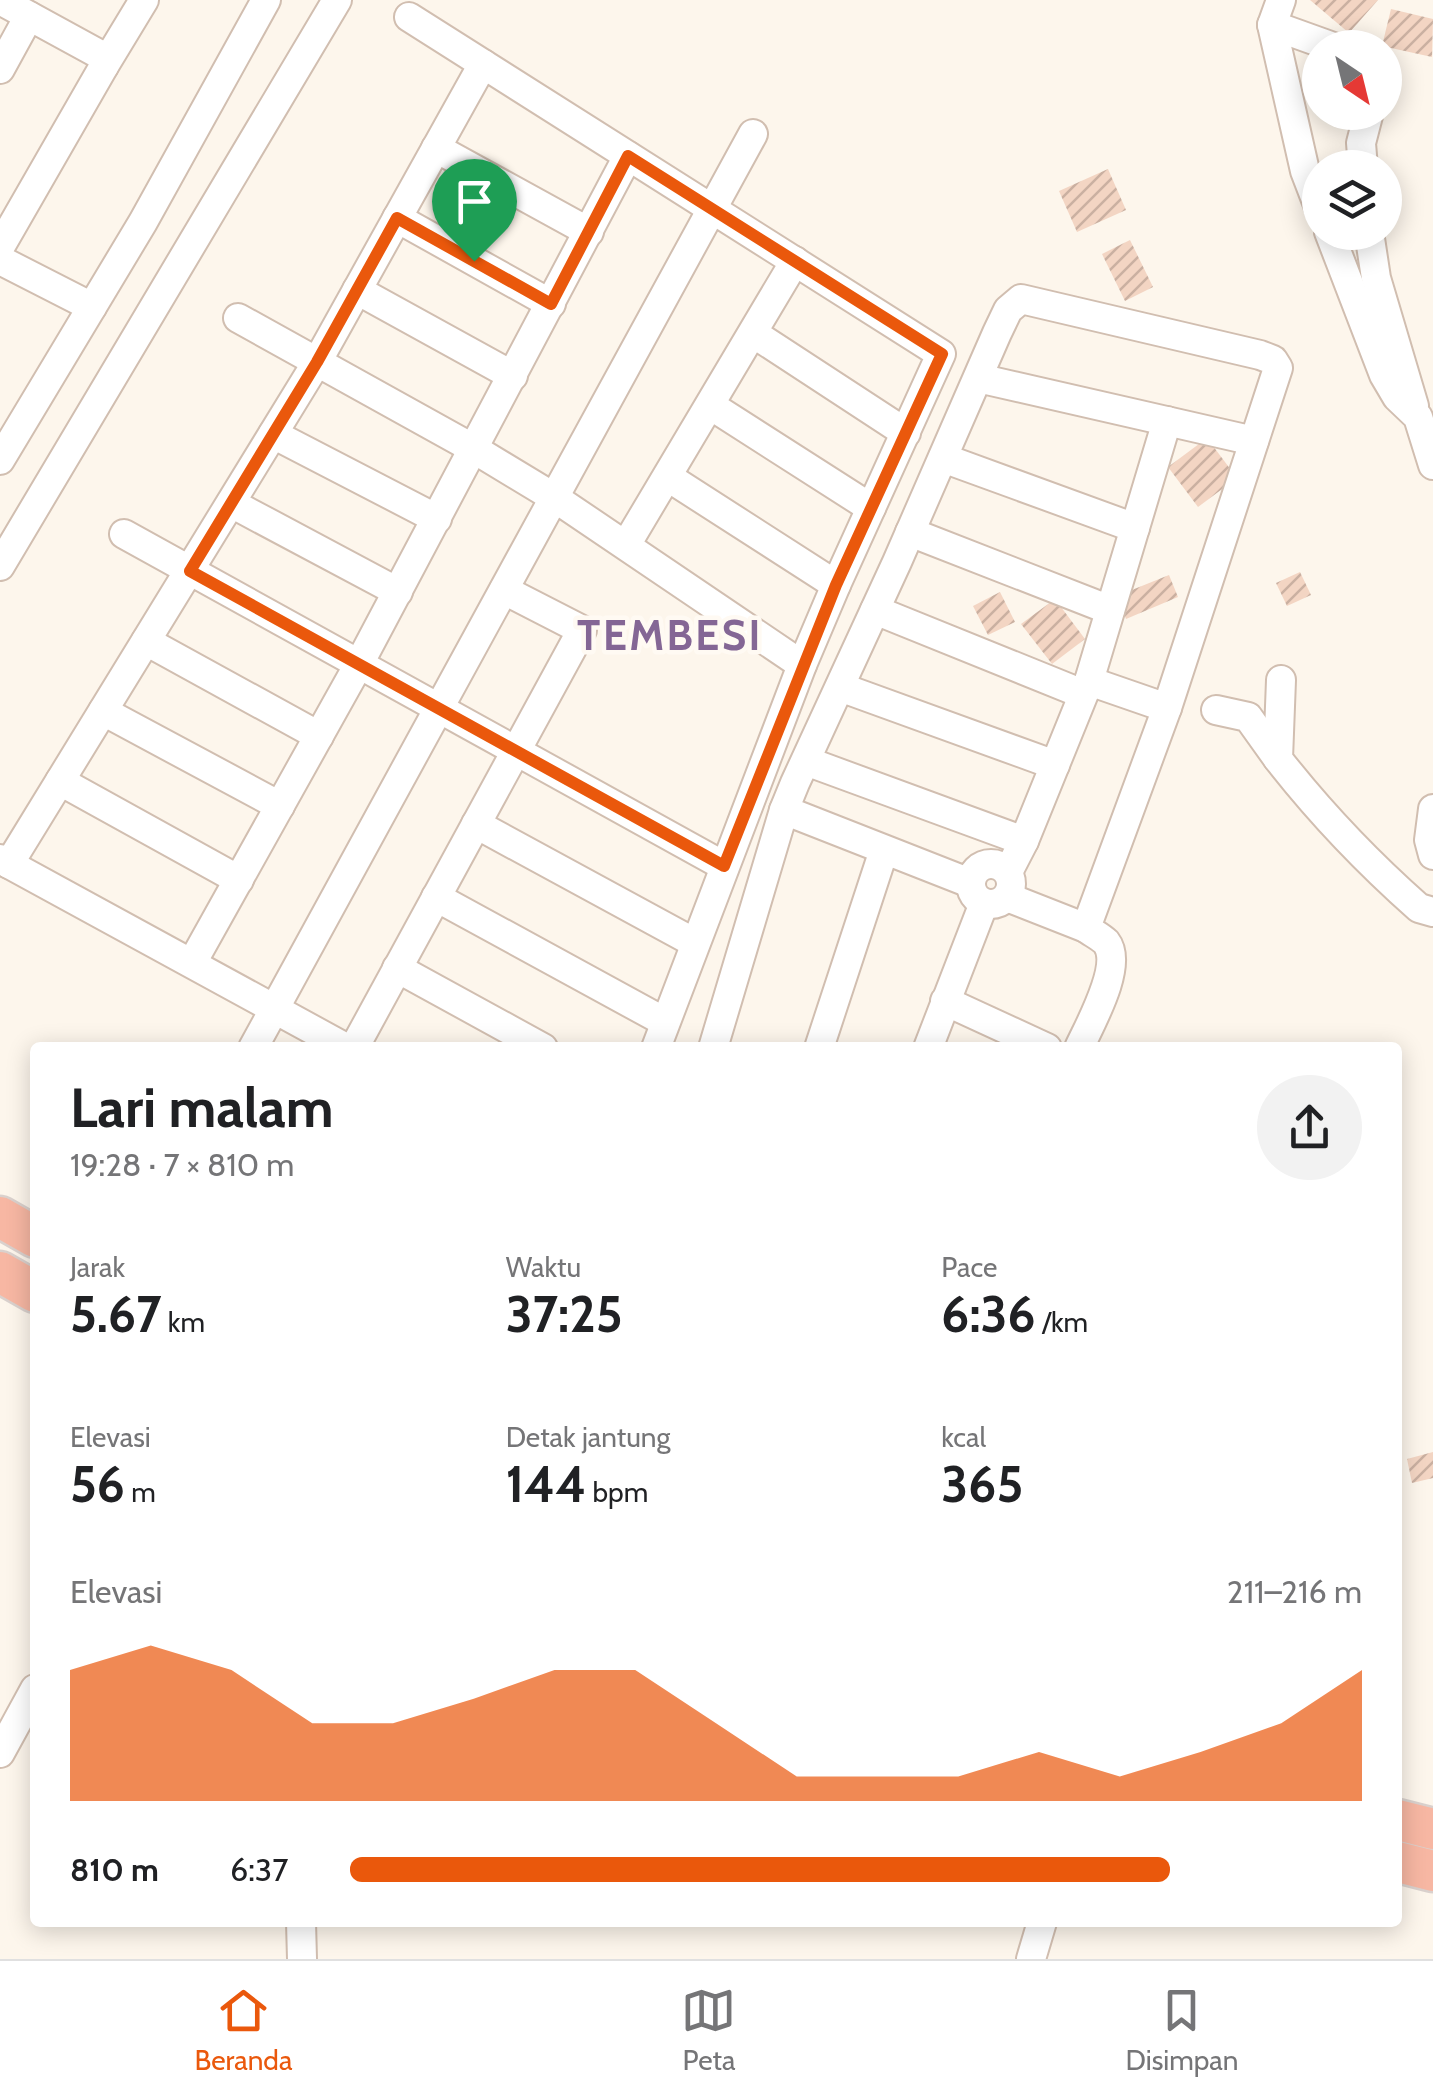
<!DOCTYPE html>
<html lang="id">
<meta charset="utf-8">
<style>
:root{--surface:#fff;--page:#f2f2f2;--text:#202124;--muted:#757577;--line:#e0e0e0;--accent:#ea580c}
body{margin:0;font-family:Cabin,sans-serif;background:var(--page);color:var(--text);height:100vh;display:flex;flex-direction:column;font-size:38px;white-space:nowrap}
*{box-sizing:border-box;margin:0}
p{font-size:32px;color:var(--muted)}
.icon{flex:none;width:55px;height:55px;fill:none;stroke:currentColor;stroke-width:2;stroke-linecap:round;stroke-linejoin:round}
.map{position:relative;flex:1;overflow:hidden}
.side{position:absolute;left:30px;top:1042px;width:1372px;height:885px;display:flex;flex-direction:column;background:var(--surface);border-radius:10px;box-shadow:0 5px 25px #0003}
.side>*{flex:none}
.needle{width:65px;rotate:145deg}
.fabs{position:absolute;left:1302px;top:30px;display:grid;gap:20px}
.fabs a{display:grid;place-items:center;width:100px;height:100px;border-radius:50%;background:var(--surface);box-shadow:0 5px 25px #0003;font-size:50px}
.pin{position:absolute;display:grid;place-items:center;width:85px;height:85px;color:#fff;margin:-102px -42px;border-radius:50% 50% 50% 0;rotate:-45deg;box-shadow:0 0 10px #0007}
.pin .icon{rotate:45deg}
.round{display:grid;place-items:center;flex:none;width:105px;height:105px;border-radius:52px;background:var(--page)}
.overview{display:flex;align-items:center;justify-content:space-between;height:170px;padding:0 40px}
h1{font-size:55px;font-weight:700;line-height:75px}
.stats{display:grid;grid-template-columns:repeat(3,1fr);gap:15px;height:170px;padding:10px 40px}
.stats div{display:grid;align-content:center}
.stats b{font-size:50px;font-weight:700}
.stats small{font-size:28px;font-weight:400}
.stats p{font-size:28px}
.chart{height:280px;padding:20px 40px}
.chart p{display:flex;justify-content:space-between}
.chart svg{width:100%;height:180px;margin-top:10px;fill:var(--accent);opacity:.7}
ul{padding:0 40px;list-style:none;font-size:32px}
li{display:grid;grid-template-columns:160px 120px 1fr;align-items:center;height:75px}
li i{height:25px;border-radius:12px;background:var(--accent)}
.tab-bar{display:flex;justify-content:space-around;align-items:center;height:140px;border-top:2px solid var(--line);background:var(--surface);font-size:28px;color:var(--muted)}
.tab-bar a{display:grid;justify-items:center;gap:5px}
.tab-bar .active{color:var(--accent)}
.map>svg:first-child{display:block}
.building{fill:url(#building-hatch)}
.lines{fill:none;stroke-linecap:round;stroke-linejoin:round}
.minor-casing{stroke:#d1beb0;stroke-width:32}
.highway-casing{stroke:#dad1cd;stroke-width:45}
.minor{stroke:#fff;stroke-width:28}
.highway{stroke:#f7b7a3;stroke-width:40}
.route-casing{stroke:#fff;stroke-width:20}
.route{stroke:#ea580c;stroke-width:12}
.labels{text-anchor:middle;dominant-baseline:central;stroke-width:9;stroke-linejoin:round;paint-order:stroke}
.district-label{font-size:42px;font-weight:bold;letter-spacing:2.5px;fill:#846695;stroke:#fffaf3}
</style>
<div class="map">
<svg width="1433" height="1959" viewBox="0 0 1433 1959">
<defs>
<pattern id="building-hatch" width="6" height="6" patternUnits="userSpaceOnUse" patternTransform="scale(2.5)"><rect width="6" height="6" fill="#f3d5c3"/><path d="M-1 1l2-2M0 6l6-6M5 7l2-2" fill="none" stroke="#cab0a1"/></pattern>
</defs>
<rect width="100%" height="100%" fill="#fdf6ec"/>
<g class="building">
<polygon points="1310,0 1378,0 1349,33"/>
<polygon points="1391,9 1433,19 1432,57 1382,46"/>
<polygon points="1108,169 1126,210 1077,232 1059,191"/>
<polygon points="1130,240 1153,287 1125,301 1102,254"/>
<polygon points="1207,438 1237,478 1198,507 1168,467"/>
<polygon points="1300,572 1311,595 1287,606 1276,583"/>
<polygon points="1169,575 1178,597 1126,619 1117,596"/>
<polygon points="1000,592 1015,622 988,635 973,606"/>
<polygon points="1055,599 1085,639 1052,664 1021,624"/>
<polygon points="1433,1452 1433,1478 1412,1483 1407,1459"/>
</g>
<g class="lines">
<g class="minor-casing">
<g id="minor">
<polyline points="0,0 97,53 103,59 104,66 0,247"/>
<polyline points="1281,0 1272,25 1305,171 1320,210"/>
<polyline points="409,17 941,354 836,585 802,665 656,1048"/>
<polyline points="1272,25 1336,48"/>
<polyline points="104,66 144,0"/>
<polyline points="0,69 29,16"/>
<polyline points="436,148 589,232"/>
<polyline points="1363,168 1361,143 1369,112"/>
<polyline points="397,218 551,304"/>
<polyline points="1329,232 1384,375 1397,397 1418,417 1433,465"/>
<polyline points="1369,232 1376,278 1414,406"/>
<polyline points="0,260 92,307"/>
<polyline points="357,290 513,376"/>
<polyline points="238,318 474,449 555,498 802,665"/>
<polyline points="753,333 906,433"/>
<polyline points="978,378 1254,441"/>
<polyline points="710,405 871,508"/>
<polyline points="273,434 437,519"/>
<polyline points="943,458 1135,528"/>
<polyline points="0,460 143,222 266,0"/>
<polyline points="668,477 836,585"/>
<polyline points="231,503 398,592"/>
<polyline points="910,532 1110,610"/>
<polyline points="124,534 724,866"/>
<polyline points="626,545 795,261"/>
<polyline points="0,566 337,0"/>
<polyline points="875,610 1083,694"/>
<polyline points="146,641 319,736"/>
<path d="M1281,680l-3,79c43,55 89,103 141,149l14,4"/>
<polyline points="1089,681 1167,708"/>
<polyline points="840,687 1055,765"/>
<polyline points="1216,710 1248,717 1278,759"/>
<polyline points="103,711 280,806"/>
<polyline points="806,761 1024,841"/>
<polyline points="60,781 239,880"/>
<polyline points="1433,809 1429,840 1433,855"/>
<polyline points="784,810 970,883"/>
<polyline points="476,824 695,943"/>
<polyline points="0,859 346,1048"/>
<circle cx="991" cy="884" r="20"/>
<polyline points="9,864 317,362 483,64"/>
<polyline points="1008,872 1024,841 1089,681 1167,421"/>
<polyline points="436,897 665,1022"/>
<polyline points="1007,897 1086,928"/>
<polyline points="192,963 359,664 628,156"/>
<polyline points="397,968 543,1048"/>
<polyline points="945,1001 1047,1048"/>
<polyline points="253,1048 753,134"/>
<polyline points="354,1048 582,630 504,590"/>
<path d="M713,1048l71,-238 11,-27 102,-221 100,-229 11,-23 13,-11 239,56 13,5 5,8 -111,340 -81,220c5,4 15,9 20,14 18,23 -16,82 -27,106"/>
<polyline points="819,1048 884,850"/>
<polyline points="928,1048 984,903"/>
<polyline points="0,1753 35,1689"/>
<polyline points="301,1922 302,1959"/>
<polyline points="1031,1959 1042,1922"/>
</g>
</g>
<g class="highway-casing">
<g id="highway">
<polyline points="0,1217 35,1237"/>
<polyline points="0,1272 35,1292"/>
<polyline points="1398,1820 1433,1829"/>
<polyline points="1398,1862 1433,1871"/>
</g>
</g>
<use href="#minor" class="minor"/>
<use href="#highway" class="highway"/>
</g>
<g class="lines">
<g class="route-casing">
<polygon id="route" points="628,156 942,354 836,585 724,866 190,571 317,362 397,218 551,304"/>
</g>
<use href="#route" class="route"/>
</g>
<g class="labels">
<g class="district-label">
<text x="670" y="635">TEMBESI</text>
</g>
</g>
</svg>
<div class="fabs">
<a><svg class="needle" viewBox="-14 -14 28 28"><path d="M0-13l5 13h-10z" fill="#e53935"/><path d="M0 13l5-13h-10z" fill="#757577"/></svg></a>
<a><svg class="icon" aria-label="layers" viewBox="0 0 24 24"><path d="M12 4l9 5-9 5-9-5zM3 14l9 5 9-5"/></svg></a>
</div>
<div class="pin" style="left:474px;top:261px;background:#1e9e55"><svg class="icon" aria-label="arrive" viewBox="0 0 24 24"><path d="M6 21V4h12l-3 4 3 4H6"/></svg></div>
<section class="side">
<div class="overview"><div><h1>Lari malam</h1><p>19:28 · 7 × 810 m</p></div><a class="round"><svg class="icon" aria-label="share" viewBox="0 0 24 24"><path d="M12 15V3M7 8l5-5 5 5M5 13v7h14v-7"/></svg></a></div>
<div class="stats">
<div><p>Jarak</p><b>5.67<small> km</small></b></div>
<div><p>Waktu</p><b>37:25</b></div>
<div><p>Pace</p><b>6:36<small> /km</small></b></div>
</div>
<div class="stats">
<div><p>Elevasi</p><b>56<small> m</small></b></div>
<div><p>Detak jantung</p><b>144<small> bpm</small></b></div>
<div><p>kcal</p><b>365</b></div>
</div>
<div class="chart"><p><span>Elevasi</span>211–216 m</p>
<svg viewBox="0 0 160 44" preserveAspectRatio="none"><path d="M0 44V12L10 6L20 12L30 25L40 25L50 19L60 12L70 12L80 25L90 38L100 38L110 38L120 32L130 38L140 32L150 25L160 12V44z"/></svg>
</div>
<ul>
<li><b>810 m</b>6:37<i style="width:81%"></i></li>
</ul>
</section>
</div>
<nav class="tab-bar">
<a class="active"><svg class="icon" aria-label="home" viewBox="0 0 24 24"><path d="M3 11l9-7 9 7M6 9v11h12V9"/></svg>Beranda</a>
<a><svg class="icon" aria-label="map" viewBox="0 0 24 24"><path d="M3 6l6-2 6 2 6-2v14l-6 2-6-2-6 2zM9 4v14M15 6v14"/></svg>Peta</a>
<a><svg class="icon" aria-label="saved" viewBox="0 0 24 24"><path d="M7 4h10v16l-5-4-5 4z"/></svg>Disimpan</a>
</nav>
